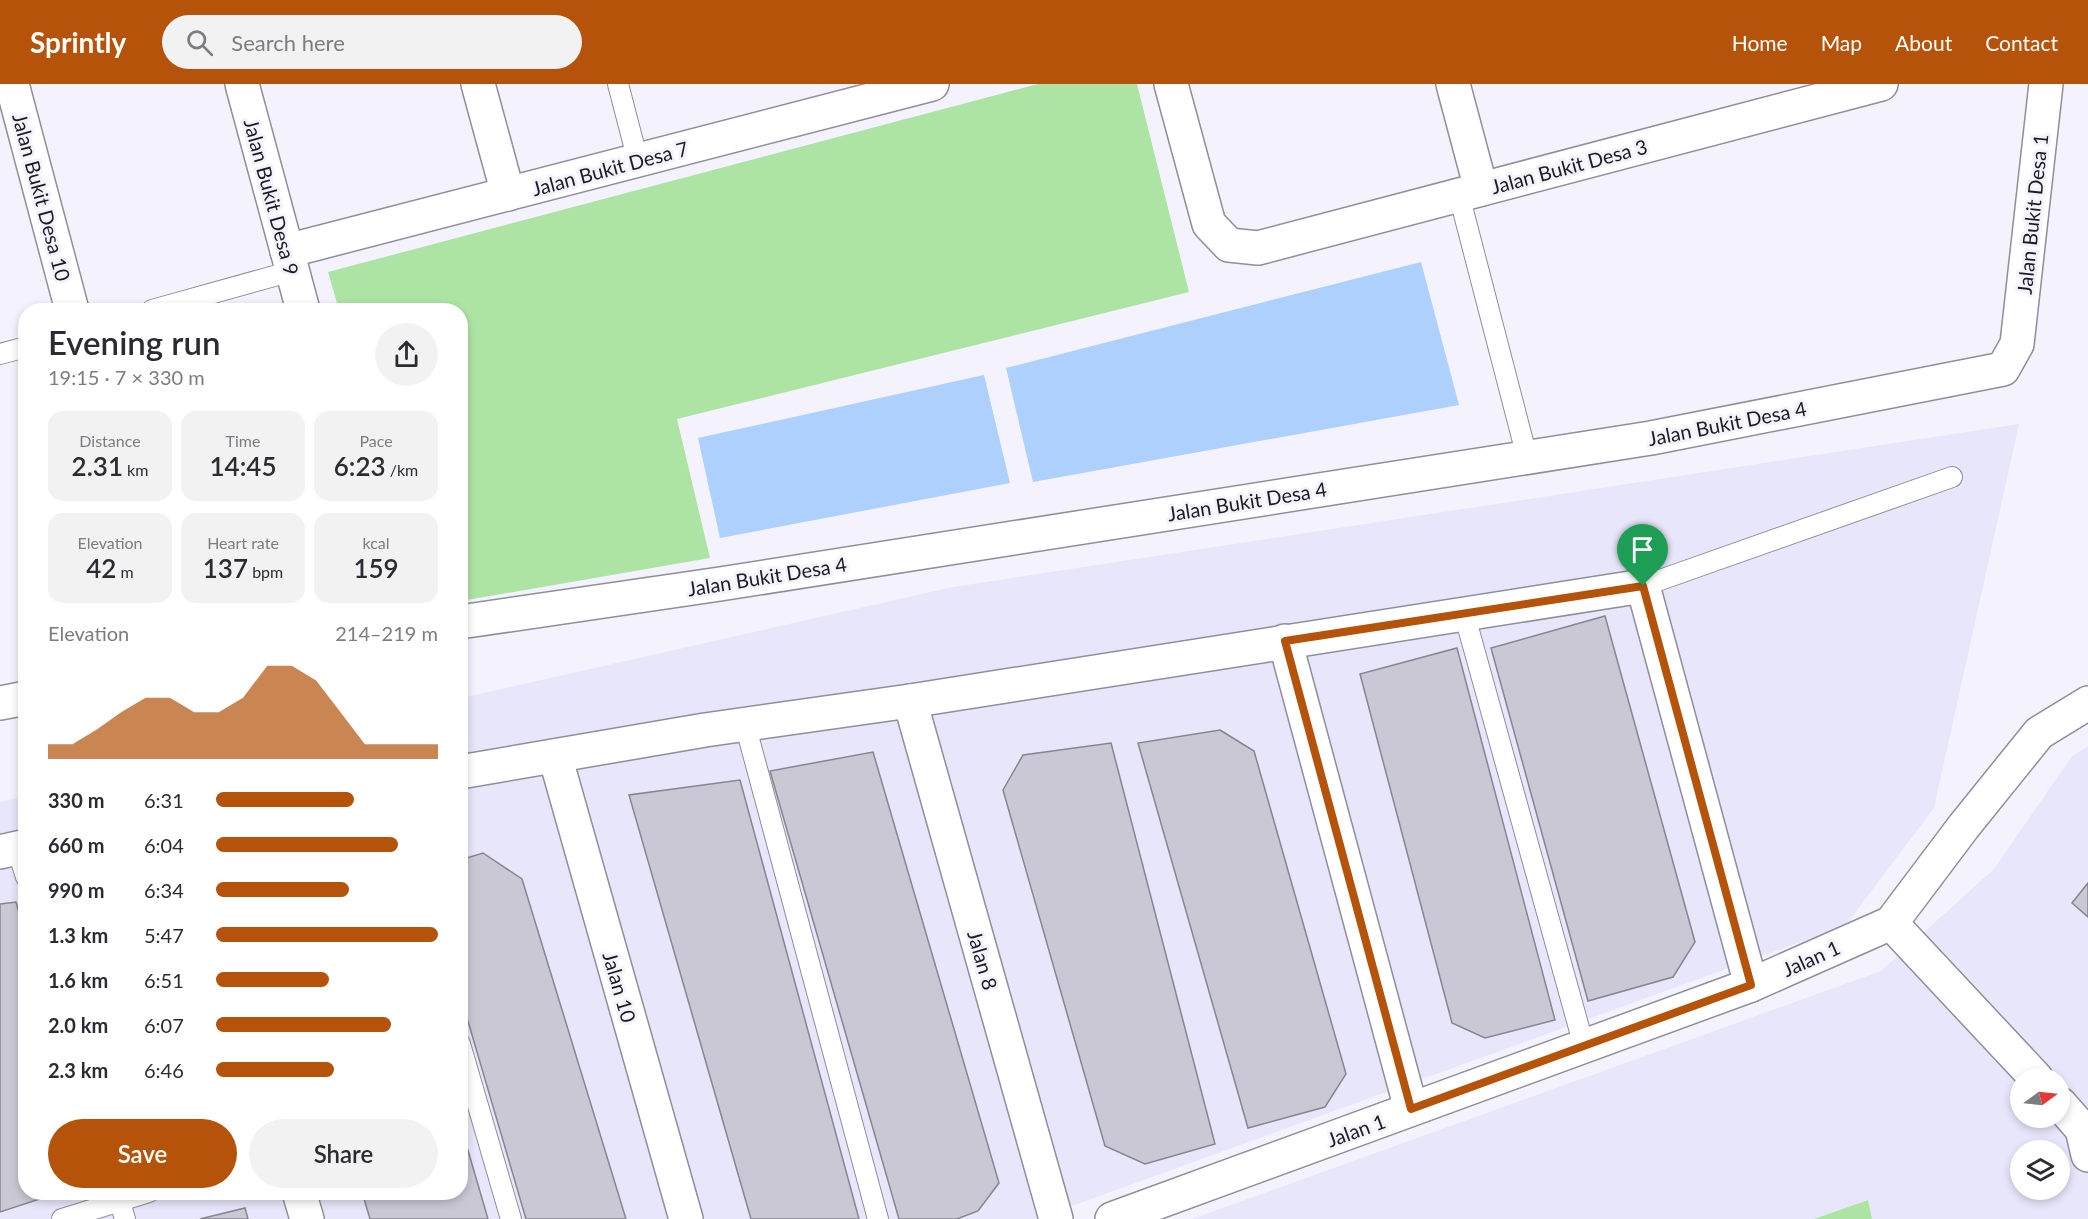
<!DOCTYPE html>
<meta charset="utf-8">
<style>
:root{--surface:#fff;--page:#f2f2f3;--text:#2b2b33;--muted:#7c7c81;--accent:#b45309}
body{margin:0;font-family:Lato,sans-serif;background:var(--page);color:var(--text);height:100vh;display:flex;flex-direction:column;font-size:22px;white-space:nowrap}
*{box-sizing:border-box;margin:0}
p{font-size:20px;color:var(--muted)}
.icon{flex:none;width:33px;height:33px;fill:none;stroke:currentColor;stroke-width:2;stroke-linecap:round;stroke-linejoin:round}
.map{position:relative;flex:1;overflow:hidden}
.details{position:absolute;left:18px;top:219px;width:450px;height:897px;display:flex;flex-direction:column;background:var(--surface);border-radius:24px;box-shadow:0 3px 9px #0003}
.details>*{flex:none}
.needle{width:39px;rotate:75deg}
.controls{position:absolute;left:2010px;top:984px;display:grid;gap:12px}
.controls a{display:grid;place-items:center;width:60px;height:60px;border-radius:50%;background:var(--surface);box-shadow:0 3px 9px #0003;font-size:30px}
.pin{position:absolute;display:grid;place-items:center;width:51px;height:51px;color:#fff;margin:-62px -26px;border-radius:50% 50% 50% 0;rotate:-45deg;box-shadow:0 0 6px #0007}
.pin .icon{rotate:45deg}
.round{display:grid;place-items:center;flex:none;width:63px;height:63px;border-radius:32px;background:var(--page)}
.summary{display:flex;align-items:center;justify-content:space-between;height:102px;padding:0 30px}
h1{font-size:33px;font-weight:600;line-height:45px}
.figures{display:grid;grid-template-columns:repeat(3,1fr);gap:9px;height:102px;padding:6px 30px}
.figures div{display:grid;align-content:center;border-radius:15px;background:var(--page);text-align:center}
.figures b{font-size:26px;font-weight:600}
.figures small{font-size:16px;font-weight:400}
.figures p{font-size:16px}
.chart{height:168px;padding:12px 30px}
.chart p{display:flex;justify-content:space-between}
.chart svg{width:100%;height:108px;margin-top:6px;fill:var(--accent);opacity:.7}
.primary-button{display:flex;gap:12px;margin-top:auto;padding:12px 30px}
.primary-button a{flex:1;height:69px;border-radius:36px;background:var(--accent);color:#fff;font-size:24px;font-weight:600;line-height:69px;text-align:center}
.primary-button a+a{background:var(--page);color:var(--text)}
ul{padding:0 30px;list-style:none;font-size:20px}
li{display:grid;grid-template-columns:96px 72px 1fr;align-items:center;height:45px}
li i{height:15px;border-radius:8px;background:var(--accent)}
header{display:flex;align-items:center;gap:36px;box-sizing:border-box;height:84px;padding:0 30px;background:var(--accent);color:#fff}
header strong{font-size:28px}
nav{display:flex;gap:33px;margin-inline-start:auto;font-size:21px}
.search{width:420px;height:54px;background:var(--page);display:flex;align-items:center;gap:15px;box-sizing:border-box;padding:0 21px;border-radius:33px;color:var(--muted);font-size:22px}
.map>svg:first-child{display:block}
.built{fill:#e8e6fa;fill-rule:evenodd}
.green{fill:#ade4a4}
.water{fill:#add0fd}
.building{fill:#c9c8d4;stroke:#868590;stroke-width:1.5}
.lines{fill:none;stroke-linecap:round;stroke-linejoin:round}
.service-casing{stroke:#8f8e99;stroke-width:22}
.minor-casing{stroke:#8f8e99;stroke-width:36}
.tertiary-casing{stroke:#8f8e99;stroke-width:36}
.service{stroke:#fff;stroke-width:20}
.minor{stroke:#fff;stroke-width:33}
.tertiary{stroke:#fff;stroke-width:33}
.route-casing{stroke:#fff;stroke-width:12}
.route{stroke:#b45309;stroke-width:8}
.labels{text-anchor:middle;dominant-baseline:central;stroke-width:6;stroke-linejoin:round;paint-order:stroke}
.street-label{font-size:20px;fill:#1c1b20;stroke:#f4f3fd}
</style>
<header>
<strong>Sprintly</strong>
<div class="search"><svg class="icon" aria-label="search" viewBox="0 0 24 24"><circle cx="10" cy="10" r="6"/><path d="M15 15l6 6"/></svg>Search here</div>
<nav><a>Home</a><a>Map</a><a>About</a><a>Contact</a></nav>
</header>
<div class="map">
<svg width="2088" height="1135" viewBox="0 0 2088 1135">
<rect width="100%" height="100%" fill="#f4f3fd"/>
<g class="built">
<polygon points="2019,340 1934,724 1845,842 1036,1135 0,1135 0,718 25,712 26,1108 460,1108 461,614 953,503"/>
<path d="M2088,662v473h-216l-5,-19 -53,19h-622l689,-248 113,-102 78,-113zM2020,994h40v40h-40zM2020,1066h40v40h-40z"/>
</g>
<g class="green">
<polygon points="1038,0 1137,0 1189,208 677,335 710,474 461,517 460,226 339,226 328,188"/>
<polygon points="1868,1116 1872,1135 1814,1135"/>
</g>
<g class="water">
<polygon points="1421,178 1459,321 1033,398 1006,284"/>
<polygon points="984,291 1010,399 720,454 698,354"/>
</g>
<g class="building">
<polygon points="1605,532 1695,858 1673,893 1588,917 1491,564"/>
<polygon points="1457,564 1555,936 1485,954 1452,939 1360,590"/>
<polygon points="1220,646 1254,667 1346,990 1325,1023 1248,1044 1138,659"/>
<polygon points="1111,659 1215,1060 1145,1080 1105,1062 1003,706 1023,671"/>
<polygon points="873,668 999,1099 978,1127 957,1135 899,1135 770,687"/>
<polygon points="740,696 859,1135 751,1135 629,711"/>
<polygon points="483,769 522,795 626,1135 526,1135 460,910 460,776"/>
<polygon points="2088,799 2088,833 2072,819"/>
<polygon points="16,818 26,854 26,1108 61,1108 0,1128 0,820"/>
<polygon points="460,1039 488,1135 370,1135 362,1108 460,1108"/>
<polygon points="245,1124 248,1135 200,1135"/>
</g>
<g class="lines">
<g class="service-casing">
<g id="service">
<polyline points="618,0 638,77"/>
<polyline points="1459,111 1527,373"/>
<polyline points="152,226 292,187"/>
<polyline points="0,270 26,263"/>
<polyline points="1643,502 1952,393"/>
<polyline points="1464,529 1584,962"/>
<polyline points="745,640 878,1135"/>
<polyline points="17,764 26,793"/>
<polyline points="460,960 511,1135"/>
<polyline points="117,1108 125,1135"/>
<polyline points="62,1135 149,1108"/>
</g>
</g>
<g class="minor-casing">
<g id="minor">
<polyline points="12,0 72,226"/>
<polyline points="242,0 303,226"/>
<polyline points="478,0 508,110"/>
<polyline points="1171,0 1209,140 1229,161 1258,164 1881,0"/>
<polyline points="1453,0 1481,105"/>
<polyline points="287,167 932,0"/>
<polyline points="460,538 720,500 1651,354 2003,285 2017,260 2046,0"/>
<polyline points="1285,557 1411,1025"/>
<polyline points="910,617 1056,1135"/>
<polyline points="0,619 26,614"/>
<polyline points="555,672 686,1135"/>
<polyline points="460,688 705,646 910,617 1643,502 1751,901"/>
<polyline points="0,768 26,762"/>
<polyline points="1891,839 2036,994"/>
<polyline points="2060,1020 2082,1045 2088,1071"/>
<polyline points="299,1108 307,1135"/>
</g>
</g>
<g class="tertiary-casing">
<polyline id="tertiary" points="1112,1135 1751,901 1891,839 1964,742 2039,649 2088,619"/>
</g>
<use href="#service" class="service"/>
<use href="#minor" class="minor"/>
<use href="#tertiary" class="tertiary"/>
</g>
<g class="lines">
<g class="route-casing">
<polygon id="route" points="1643,502 1751,901 1411,1025 1285,557"/>
</g>
<use href="#route" class="route"/>
</g>
<g class="labels">
<g class="street-label">
<text transform="translate(1569 82) rotate(-15)">Jalan Bukit Desa 3</text>
<text transform="translate(610 84) rotate(-15)">Jalan Bukit Desa 7</text>
<text transform="translate(42 113) rotate(75)">Jalan Bukit Desa 10</text>
<text transform="translate(272 113) rotate(75)">Jalan Bukit Desa 9</text>
<text transform="translate(2032 130) rotate(-84)">Jalan Bukit Desa 1</text>
<text transform="translate(1727 339) rotate(-11)">Jalan Bukit Desa 4</text>
<text transform="translate(1247 417) rotate(-9)">Jalan Bukit Desa 4</text>
<text transform="translate(767 492) rotate(-9)">Jalan Bukit Desa 4</text>
<text transform="translate(1811 874) rotate(-24)">Jalan 1</text>
<text transform="translate(983 876) rotate(74)">Jalan 8</text>
<text transform="translate(620 903) rotate(74)">Jalan 10</text>
<text transform="translate(1356 1046) rotate(-20)">Jalan 1</text>
</g>
</g>
</svg>
<div class="controls">
<a><svg class="needle" viewBox="-14 -14 28 28"><path d="M0-13l5 13h-10z" fill="#e53935"/><path d="M0 13l5-13h-10z" fill="#7c7c81"/></svg></a>
<a><svg class="icon" aria-label="layers" viewBox="0 0 24 24"><path d="M12 4l9 5-9 5-9-5zM3 14l9 5 9-5"/></svg></a>
</div>
<div class="pin" style="left:1643px;top:502px;background:#1e9e55"><svg class="icon" aria-label="arrive" viewBox="0 0 24 24"><path d="M6 21V4h12l-3 4 3 4H6"/></svg></div>
<section class="details">
<div class="summary"><div><h1>Evening run</h1><p>19:15 · 7 × 330 m</p></div><a class="round"><svg class="icon" aria-label="share" viewBox="0 0 24 24"><path d="M12 15V3M7 8l5-5 5 5M5 13v7h14v-7"/></svg></a></div>
<div class="figures">
<div><p>Distance</p><b>2.31<small> km</small></b></div>
<div><p>Time</p><b>14:45</b></div>
<div><p>Pace</p><b>6:23<small> /km</small></b></div>
</div>
<div class="figures">
<div><p>Elevation</p><b>42<small> m</small></b></div>
<div><p>Heart rate</p><b>137<small> bpm</small></b></div>
<div><p>kcal</p><b>159</b></div>
</div>
<div class="chart"><p><span>Elevation</span>214–219 m</p>
<svg viewBox="0 0 160 44" preserveAspectRatio="none"><path d="M0 44V38L10 38L20 32L30 25L40 19L50 19L60 25L70 25L80 19L90 6L100 6L110 12L120 25L130 38L140 38L150 38L160 38V44z"/></svg>
</div>
<ul>
<li><b>330 m</b>6:31<i style="width:62%"></i></li>
<li><b>660 m</b>6:04<i style="width:82%"></i></li>
<li><b>990 m</b>6:34<i style="width:60%"></i></li>
<li><b>1.3 km</b>5:47<i style="width:100%"></i></li>
<li><b>1.6 km</b>6:51<i style="width:51%"></i></li>
<li><b>2.0 km</b>6:07<i style="width:79%"></i></li>
<li><b>2.3 km</b>6:46<i style="width:53%"></i></li>
</ul>
<div class="primary-button"><a>Save</a><a>Share</a></div>
</section>
</div>
